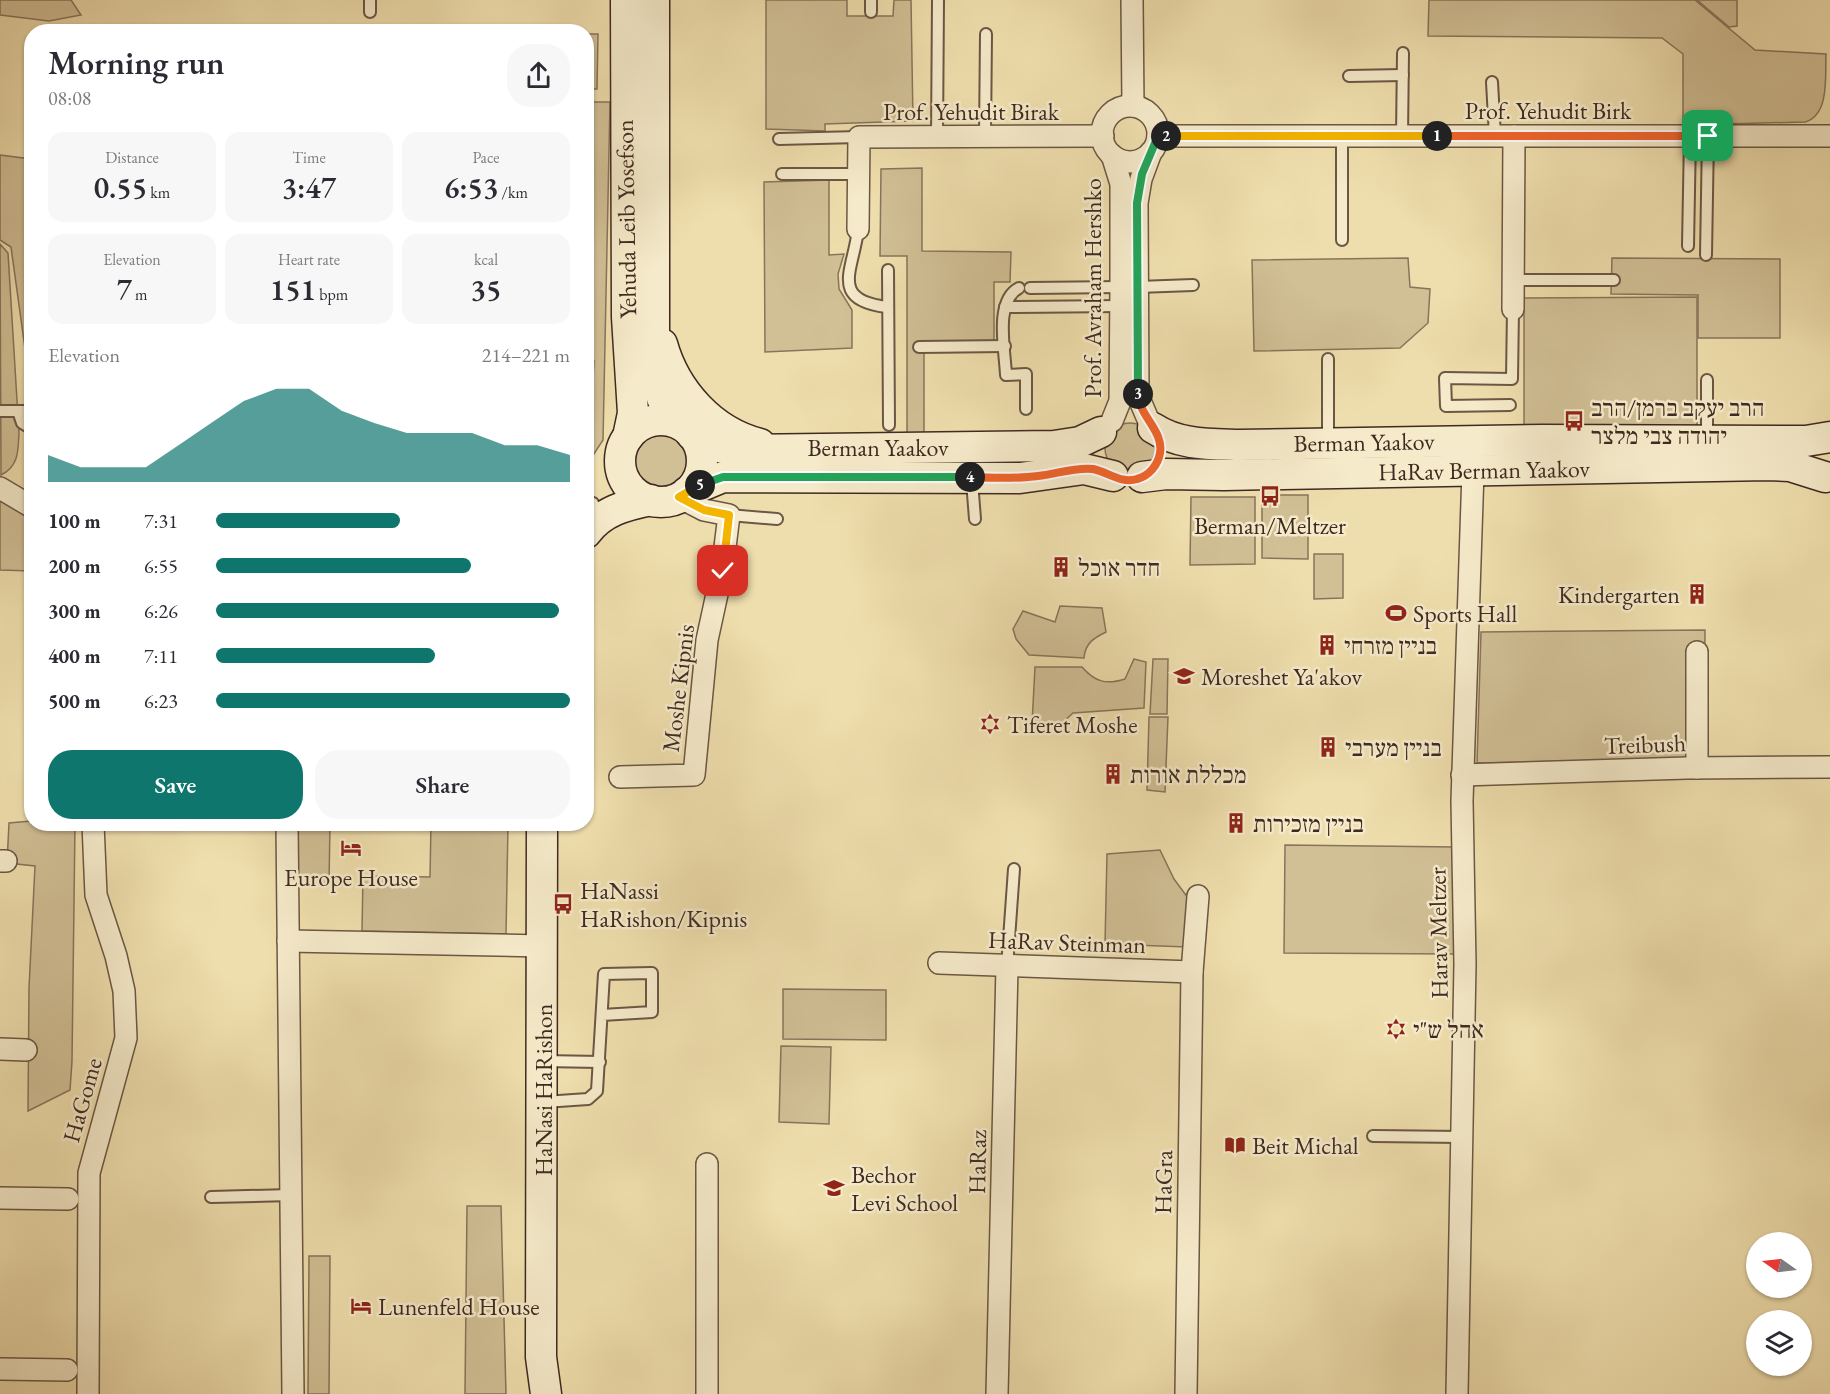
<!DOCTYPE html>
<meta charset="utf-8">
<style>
:root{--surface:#fff;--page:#f7f7f7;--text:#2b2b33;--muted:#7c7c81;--accent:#0f766e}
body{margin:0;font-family:"EB Garamond","Frank Ruhl Libre",serif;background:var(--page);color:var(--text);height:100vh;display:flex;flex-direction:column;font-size:22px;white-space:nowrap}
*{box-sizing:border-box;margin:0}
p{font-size:20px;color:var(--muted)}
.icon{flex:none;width:33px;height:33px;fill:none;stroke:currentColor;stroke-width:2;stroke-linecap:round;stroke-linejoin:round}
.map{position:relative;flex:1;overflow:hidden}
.panel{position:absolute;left:24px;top:24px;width:570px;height:807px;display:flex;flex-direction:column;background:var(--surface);border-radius:24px;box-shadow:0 2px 4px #0004}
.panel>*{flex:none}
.needle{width:39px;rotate:284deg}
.tools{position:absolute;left:1746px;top:1232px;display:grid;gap:12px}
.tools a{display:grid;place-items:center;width:66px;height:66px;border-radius:50%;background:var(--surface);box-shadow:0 2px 4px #0004;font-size:30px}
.pin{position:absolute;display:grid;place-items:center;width:51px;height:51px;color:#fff;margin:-26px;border-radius:12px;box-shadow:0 3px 9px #0006}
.km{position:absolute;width:30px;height:30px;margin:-15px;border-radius:50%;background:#222;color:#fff;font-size:16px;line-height:30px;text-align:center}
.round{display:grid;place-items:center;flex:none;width:63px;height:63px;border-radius:24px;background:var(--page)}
.summary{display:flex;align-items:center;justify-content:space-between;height:102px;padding:0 24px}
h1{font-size:33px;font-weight:600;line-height:45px}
.stats{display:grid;grid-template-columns:repeat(3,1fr);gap:9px;height:102px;padding:6px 24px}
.stats div{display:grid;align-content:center;border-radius:15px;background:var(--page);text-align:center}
.stats b{font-size:30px;font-weight:600}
.stats small{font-size:16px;font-weight:400}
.stats p{font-size:16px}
.chart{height:168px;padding:12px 24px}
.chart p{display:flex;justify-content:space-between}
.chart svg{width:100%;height:108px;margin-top:6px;fill:var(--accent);opacity:.7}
.action{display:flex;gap:12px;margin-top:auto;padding:12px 24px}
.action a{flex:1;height:69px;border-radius:24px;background:var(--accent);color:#fff;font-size:24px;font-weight:600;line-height:69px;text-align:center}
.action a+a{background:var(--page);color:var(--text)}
ul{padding:0 24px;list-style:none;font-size:20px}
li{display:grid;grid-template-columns:96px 72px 1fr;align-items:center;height:45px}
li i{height:15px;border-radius:8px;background:var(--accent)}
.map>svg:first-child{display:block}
.green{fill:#d1bf95;stroke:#88745b;stroke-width:1.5}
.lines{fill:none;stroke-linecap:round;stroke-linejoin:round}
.lane-casing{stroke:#6b5744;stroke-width:14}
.street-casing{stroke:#6b5744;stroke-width:24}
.secondary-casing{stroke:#3f2a21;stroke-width:33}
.lane{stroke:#f5eaca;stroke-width:10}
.street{stroke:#f5eaca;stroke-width:21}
.secondary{stroke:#f5eaca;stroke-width:30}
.split-1-casing{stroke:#fff;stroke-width:12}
.split-2-casing{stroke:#fff;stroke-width:12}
.split-3-casing{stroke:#fff;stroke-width:12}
.split-4-casing{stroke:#fff;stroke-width:12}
.split-5-casing{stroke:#fff;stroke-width:12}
.split-6-casing{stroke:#fff;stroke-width:12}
.split-1{stroke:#f0652b;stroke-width:8}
.split-2{stroke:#f5b400;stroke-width:8}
.split-3{stroke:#22a559;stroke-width:8}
.split-4{stroke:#f0652b;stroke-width:8}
.split-5{stroke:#22a559;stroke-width:8}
.split-6{stroke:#f5b400;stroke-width:8}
.labels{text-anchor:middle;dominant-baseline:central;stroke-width:5;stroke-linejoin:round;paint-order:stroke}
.street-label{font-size:24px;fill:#3f2a21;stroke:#f5eaca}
.poi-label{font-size:24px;fill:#3f2a21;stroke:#f5eaca;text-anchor:start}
</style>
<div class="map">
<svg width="1830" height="1394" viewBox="0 0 1830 1394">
<rect width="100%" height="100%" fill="#efdead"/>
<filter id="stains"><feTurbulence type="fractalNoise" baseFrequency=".00333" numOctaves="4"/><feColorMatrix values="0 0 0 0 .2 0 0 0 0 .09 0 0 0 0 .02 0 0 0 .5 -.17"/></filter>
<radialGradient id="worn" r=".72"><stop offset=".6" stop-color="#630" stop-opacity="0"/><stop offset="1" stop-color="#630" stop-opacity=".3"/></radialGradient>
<g class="green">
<polygon points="0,0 71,0 81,15 49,21 0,15"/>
<polygon points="766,0 847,0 847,16 893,16 894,0 911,0 913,121 825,124 825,131 766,129"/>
<path d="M1429,0h266l60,50 71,4c-1,21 4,61 -21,68l-122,3v-71l-21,-16 -234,-2z"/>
<polygon points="1697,0 1737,0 1737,26 1729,27"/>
<polygon points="587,34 598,34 597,89 587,89"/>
<polygon points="587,102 610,102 603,440 590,460 593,384 587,425 587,360 593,377 594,361 586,348"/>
<polygon points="0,155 31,159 31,392 11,247 0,240"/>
<polygon points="922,168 922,251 1011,252 1010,282 994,282 994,349 924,349 924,436 907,436 907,256 880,256 881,169"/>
<polygon points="829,180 829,255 844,254 838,274 839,289 852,310 852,348 765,352 764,182"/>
<path d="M0,244l8,9 11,180c-1,18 0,33 -18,42z"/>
<polygon points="1408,258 1410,287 1430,289 1428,323 1400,348 1254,351 1252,260"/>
<polygon points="1612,258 1780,259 1780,338 1698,338 1698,295 1611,294"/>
<polygon points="1697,297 1697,427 1524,428 1524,298"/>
<circle cx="1130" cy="448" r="25"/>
<circle cx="661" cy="461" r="31"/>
<polygon points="1262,495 1308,495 1308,559 1262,558"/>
<polygon points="1191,497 1255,497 1255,564 1190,565"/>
<polygon points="0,498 31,511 31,571 0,570"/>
<polygon points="1314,554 1343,554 1343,598 1314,599"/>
<path d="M1060,606l42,2 4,24c-12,6 -21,11 -22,26l-55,-3 -13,-16 -3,-10 10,-18 32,11z"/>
<polygon points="1705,630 1704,758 1477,763 1481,632"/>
<path d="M1134,659l12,3 -2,46 -71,5 -12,11h-29l3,-57h47c13,15 24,18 43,12z"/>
<polygon points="1153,659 1168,659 1167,714 1150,714"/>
<polygon points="1149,717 1168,717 1165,792 1147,790"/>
<polygon points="31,821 32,824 75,824 72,1061 70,1090 28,1111 29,988 35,866 7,863 9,823"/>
<polygon points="288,824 330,824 329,883 286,883"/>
<polygon points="431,824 508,824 506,934 362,931 363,876 430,877"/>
<polygon points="1285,845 1457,847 1456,954 1284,953"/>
<polygon points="1160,850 1174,879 1191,902 1188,947 1105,944 1107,854"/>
<polygon points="783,989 886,990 886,1040 783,1039"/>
<polygon points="781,1046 831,1047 829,1124 779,1122"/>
<polygon points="467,1206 501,1206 506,1394 465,1394"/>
<polygon points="309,1256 330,1256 329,1394 308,1394"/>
</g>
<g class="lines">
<g class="lane-casing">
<g id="lane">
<polyline points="871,0 871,12"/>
<polyline points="370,12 370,0"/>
<polyline points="1349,76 1403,75"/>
<polyline points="1492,82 1495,136"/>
<polyline points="985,136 986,34"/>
<polyline points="1342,136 1342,240"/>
<polyline points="1402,136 1403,53"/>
<polyline points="937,137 938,0"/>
<polyline points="779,139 859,137"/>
<polyline points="782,174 859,174"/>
<path d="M858,229c-4,40 -30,71 29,78"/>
<polyline points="1688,246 1690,136"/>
<polyline points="1706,255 1708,136"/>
<polyline points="888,270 889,425"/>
<polyline points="1514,280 1614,280"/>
<polyline points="1138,287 1193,285"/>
<path d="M1019,288c-25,13 -14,62 -13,87l20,-1v35"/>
<polyline points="1030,288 1121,287"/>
<polyline points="1005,307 1121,306"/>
<polyline points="919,347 1005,346"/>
<polyline points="1328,359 1328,442"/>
<polyline points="1707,380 1707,440"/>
<polyline points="1510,405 1446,406 1445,378 1512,379 1513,309"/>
<polyline points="0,411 32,411"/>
<polyline points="18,411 22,423 32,429"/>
<polyline points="972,481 975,519"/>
<polyline points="586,508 593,503"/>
<polyline points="729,515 777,519"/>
<polyline points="1007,967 1014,869"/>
<polyline points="543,1061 600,1062"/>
<polyline points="544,1102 588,1099 597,1091 604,974 652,973 652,1012 602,1015"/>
<polyline points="1373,1136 1462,1137"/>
<polyline points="211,1197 291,1195"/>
</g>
</g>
<g class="street-casing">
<g id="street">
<polyline points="1132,0 1133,106"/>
<circle cx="1130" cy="134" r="28"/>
<polyline points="1158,136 1830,136"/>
<polyline points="858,229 859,137 1103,136"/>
<polyline points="1513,309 1514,136"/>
<polyline points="1112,421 1120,401 1121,287 1121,184 1112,155"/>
<polyline points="1150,424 1138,396 1137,203 1141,179 1151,152"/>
<polyline points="0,488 32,507"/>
<polyline points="1697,652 1697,768"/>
<polyline points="1462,775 1687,768 1830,767"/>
<polyline points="620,777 694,775 707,640 722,571 729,515 704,510 679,497"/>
<polyline points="287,824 293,1394"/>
<polyline points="0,861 6,861"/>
<polyline points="288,941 543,946"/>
<polyline points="939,963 1192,972"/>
<polyline points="0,1049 26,1050"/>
<polyline points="0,1198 68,1199"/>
<polyline points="0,1369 67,1370"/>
<polyline points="88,1394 89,1173 126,1038 124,991 116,956 96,895 93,824"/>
<polyline points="707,1394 707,1164"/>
<polyline points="997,1394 1007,967"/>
<polyline points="1186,1394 1192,972 1198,896"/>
<polyline points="1457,1394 1465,964 1462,801 1473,471"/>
</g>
</g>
<g class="secondary-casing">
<g id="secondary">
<polyline points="626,0 627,317 633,413 628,437"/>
<polyline points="654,0 654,368 662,398 686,428"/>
<path d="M662,344c13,47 50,88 98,100"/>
<circle cx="661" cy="461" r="41"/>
<path d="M1153,428c26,17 56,16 86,17l304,-5 263,1 24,-4"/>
<polyline points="692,435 710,445 733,450 1054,446 1080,442 1101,432"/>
<polyline points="1142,477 1166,474 1224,475 1768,465 1790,466 1825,477"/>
<polyline points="687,492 723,477 1020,478 1084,469 1113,476"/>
<path d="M586,533c16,-22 40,-28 65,-33"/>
<polyline points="542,824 541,1357 546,1394"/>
</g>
</g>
<use href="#lane" class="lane"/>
<use href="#street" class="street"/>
<use href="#secondary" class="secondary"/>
</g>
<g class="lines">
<g class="split-1-casing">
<polyline id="split-1" points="1437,136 1708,136"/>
</g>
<g class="split-2-casing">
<polyline id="split-2" points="1166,136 1437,136"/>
</g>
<g class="split-3-casing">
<polyline id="split-3" points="1138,394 1137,203 1142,174 1158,136 1166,136"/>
</g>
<g class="split-4-casing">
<path id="split-4" d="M970,477c22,1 46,2 68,-1 18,-2 37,-9 55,-7 15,3 28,15 44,10 12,-3 21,-14 23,-26 4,-22 -21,-37 -22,-59"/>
</g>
<g class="split-5-casing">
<polyline id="split-5" points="700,485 723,477 970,477"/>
</g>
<g class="split-6-casing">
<polyline id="split-6" points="700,485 679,497 704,510 729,515 723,571"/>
</g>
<use href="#split-1" class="split-1"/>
<use href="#split-2" class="split-2"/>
<use href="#split-3" class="split-3"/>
<use href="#split-4" class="split-4"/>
<use href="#split-5" class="split-5"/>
<use href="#split-6" class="split-6"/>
</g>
<defs>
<g id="bus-bare" transform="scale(1.62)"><path d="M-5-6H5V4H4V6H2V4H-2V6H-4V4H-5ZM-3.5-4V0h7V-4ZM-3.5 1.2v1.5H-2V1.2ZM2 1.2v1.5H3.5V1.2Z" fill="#8f2418" stroke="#f5eaca" stroke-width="2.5" paint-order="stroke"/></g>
<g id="building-bare" transform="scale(1.62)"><path d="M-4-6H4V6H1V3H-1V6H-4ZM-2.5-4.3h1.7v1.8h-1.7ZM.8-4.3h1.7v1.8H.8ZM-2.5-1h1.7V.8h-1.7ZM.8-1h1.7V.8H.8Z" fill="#8f2418" stroke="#f5eaca" stroke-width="2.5" paint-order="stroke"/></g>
<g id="stadium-bare" transform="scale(1.62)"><path d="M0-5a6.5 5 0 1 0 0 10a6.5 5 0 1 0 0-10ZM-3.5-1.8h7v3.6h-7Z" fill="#8f2418" stroke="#f5eaca" stroke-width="2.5" paint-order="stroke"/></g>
<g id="university-bare" transform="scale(1.62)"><path d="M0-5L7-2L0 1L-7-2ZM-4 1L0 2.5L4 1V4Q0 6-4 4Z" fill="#8f2418" stroke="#f5eaca" stroke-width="2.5" paint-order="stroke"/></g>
<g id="synagogue-bare" transform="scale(1.62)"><path d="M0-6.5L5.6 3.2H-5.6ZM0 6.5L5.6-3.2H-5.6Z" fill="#8f2418" stroke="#f5eaca" stroke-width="2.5" paint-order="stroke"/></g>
<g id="hotel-bare" transform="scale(1.62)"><path d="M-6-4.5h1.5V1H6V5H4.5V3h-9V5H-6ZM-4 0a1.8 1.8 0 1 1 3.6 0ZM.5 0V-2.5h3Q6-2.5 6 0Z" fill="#8f2418" stroke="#f5eaca" stroke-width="2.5" paint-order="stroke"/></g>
<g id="library-bare" transform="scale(1.62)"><path d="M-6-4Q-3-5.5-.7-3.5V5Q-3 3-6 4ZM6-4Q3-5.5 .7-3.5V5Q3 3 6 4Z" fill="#8f2418" stroke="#f5eaca" stroke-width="2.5" paint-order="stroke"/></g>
<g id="school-bare" transform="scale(1.62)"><path d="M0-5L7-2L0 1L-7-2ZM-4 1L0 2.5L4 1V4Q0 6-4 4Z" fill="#8f2418" stroke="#f5eaca" stroke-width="2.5" paint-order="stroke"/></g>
</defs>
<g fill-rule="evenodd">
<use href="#bus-bare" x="1574" y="421"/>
<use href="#bus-bare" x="1270" y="496"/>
<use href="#building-bare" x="1061" y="567"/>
<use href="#building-bare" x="1697" y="594"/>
<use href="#stadium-bare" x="1396" y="613"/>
<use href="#building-bare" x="1327" y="645"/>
<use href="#university-bare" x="1184" y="676"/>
<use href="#synagogue-bare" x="990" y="724"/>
<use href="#building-bare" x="1328" y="747"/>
<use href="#building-bare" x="1113" y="774"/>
<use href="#building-bare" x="1236" y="823"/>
<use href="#hotel-bare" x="351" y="848"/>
<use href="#bus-bare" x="563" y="904"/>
<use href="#synagogue-bare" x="1396" y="1029"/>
<use href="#library-bare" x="1235" y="1145"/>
<use href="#school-bare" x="834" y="1188"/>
<use href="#hotel-bare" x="361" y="1306"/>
</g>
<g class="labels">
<g class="street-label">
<text x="1548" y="110">Prof. Yehudit Birk</text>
<text x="971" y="111">Prof. Yehudit Birak</text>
<text transform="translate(626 219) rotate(-91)">Yehuda Leib Yosefson</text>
<text transform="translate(1092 288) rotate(-90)">Prof. Avraham Hershko</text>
<text transform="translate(1364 442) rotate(-1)">Berman Yaakov</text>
<text x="878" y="447">Berman Yaakov</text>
<text transform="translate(1484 470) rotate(-1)">HaRav Berman Yaakov</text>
<text transform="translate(678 688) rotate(-83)">Moshe Kipnis</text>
<text transform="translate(1645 744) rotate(-2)">Treibush</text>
<text transform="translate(1438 933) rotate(-91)">Harav Meltzer</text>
<text transform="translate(1067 942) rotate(2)">HaRav Steinman</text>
<text transform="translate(543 1090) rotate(-90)">HaNasi HaRishon</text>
<text transform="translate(82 1100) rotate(-74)">HaGome</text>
<text transform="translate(977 1162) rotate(-89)">HaRaz</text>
<text transform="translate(1163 1182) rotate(-89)">HaGra</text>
</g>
<g class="poi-label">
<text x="1591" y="407">הרב יעקב ברמן/הרב<tspan x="1591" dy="28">יהודה צבי מלצר</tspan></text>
<text x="1270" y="525" text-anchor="middle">Berman/Meltzer</text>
<text x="1078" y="567">חדר אוכל</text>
<text x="1680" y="594" text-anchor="end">Kindergarten</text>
<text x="1413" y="613">Sports Hall</text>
<text x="1344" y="645">בניין מזרחי</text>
<text x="1201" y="676">Moreshet Ya'akov</text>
<text x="1007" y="724">Tiferet Moshe</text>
<text x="1345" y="747">בניין מערבי</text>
<text x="1130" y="774">מכללת אורות</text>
<text x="1253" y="823">בניין מזכירות</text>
<text x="351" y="877" text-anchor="middle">Europe House</text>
<text x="580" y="890">HaNassi<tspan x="580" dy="28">HaRishon/Kipnis</tspan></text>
<text x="1413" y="1029">אהל ש"י</text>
<text x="1252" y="1145">Beit Michal</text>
<text x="851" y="1174">Bechor<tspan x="851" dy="28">Levi School</tspan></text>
<text x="378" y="1306">Lunenfeld House</text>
</g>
</g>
<rect width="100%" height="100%" filter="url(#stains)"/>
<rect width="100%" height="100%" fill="url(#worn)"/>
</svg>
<div class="tools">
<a><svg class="needle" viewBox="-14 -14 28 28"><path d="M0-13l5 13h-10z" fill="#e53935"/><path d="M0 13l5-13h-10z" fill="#7c7c81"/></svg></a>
<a><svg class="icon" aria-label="layers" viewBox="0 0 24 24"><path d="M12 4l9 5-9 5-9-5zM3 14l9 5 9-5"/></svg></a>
</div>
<div class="pin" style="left:1708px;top:136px;background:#1e9e55"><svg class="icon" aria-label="arrive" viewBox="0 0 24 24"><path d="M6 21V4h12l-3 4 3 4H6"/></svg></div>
<div class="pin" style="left:723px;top:571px;background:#d93025"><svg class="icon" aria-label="check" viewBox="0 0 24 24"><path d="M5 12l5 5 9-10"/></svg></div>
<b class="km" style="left:1437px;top:136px">1</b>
<b class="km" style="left:1166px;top:136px">2</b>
<b class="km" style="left:1138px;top:394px">3</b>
<b class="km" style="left:970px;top:477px">4</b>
<b class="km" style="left:700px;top:485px">5</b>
<section class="panel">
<div class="summary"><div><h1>Morning run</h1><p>08:08</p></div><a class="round"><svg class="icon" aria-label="share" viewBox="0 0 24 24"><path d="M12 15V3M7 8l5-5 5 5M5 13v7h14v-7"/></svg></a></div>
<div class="stats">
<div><p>Distance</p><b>0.55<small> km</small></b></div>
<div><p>Time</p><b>3:47</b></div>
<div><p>Pace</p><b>6:53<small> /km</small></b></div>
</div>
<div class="stats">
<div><p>Elevation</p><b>7<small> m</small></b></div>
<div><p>Heart rate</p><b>151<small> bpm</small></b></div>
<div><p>kcal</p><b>35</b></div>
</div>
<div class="chart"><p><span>Elevation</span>214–221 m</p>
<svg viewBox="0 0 160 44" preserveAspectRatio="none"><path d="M0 44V33L10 38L20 38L30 38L40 29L50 20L60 11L70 6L80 6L90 15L100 20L110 24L120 24L130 24L140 29L150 29L160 33V44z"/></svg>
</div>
<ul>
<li><b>100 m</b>7:31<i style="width:52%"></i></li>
<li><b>200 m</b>6:55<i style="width:72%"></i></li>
<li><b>300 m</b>6:26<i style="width:97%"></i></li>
<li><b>400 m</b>7:11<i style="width:62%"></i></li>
<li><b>500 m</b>6:23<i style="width:100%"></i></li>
</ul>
<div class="action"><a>Save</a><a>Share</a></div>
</section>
</div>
